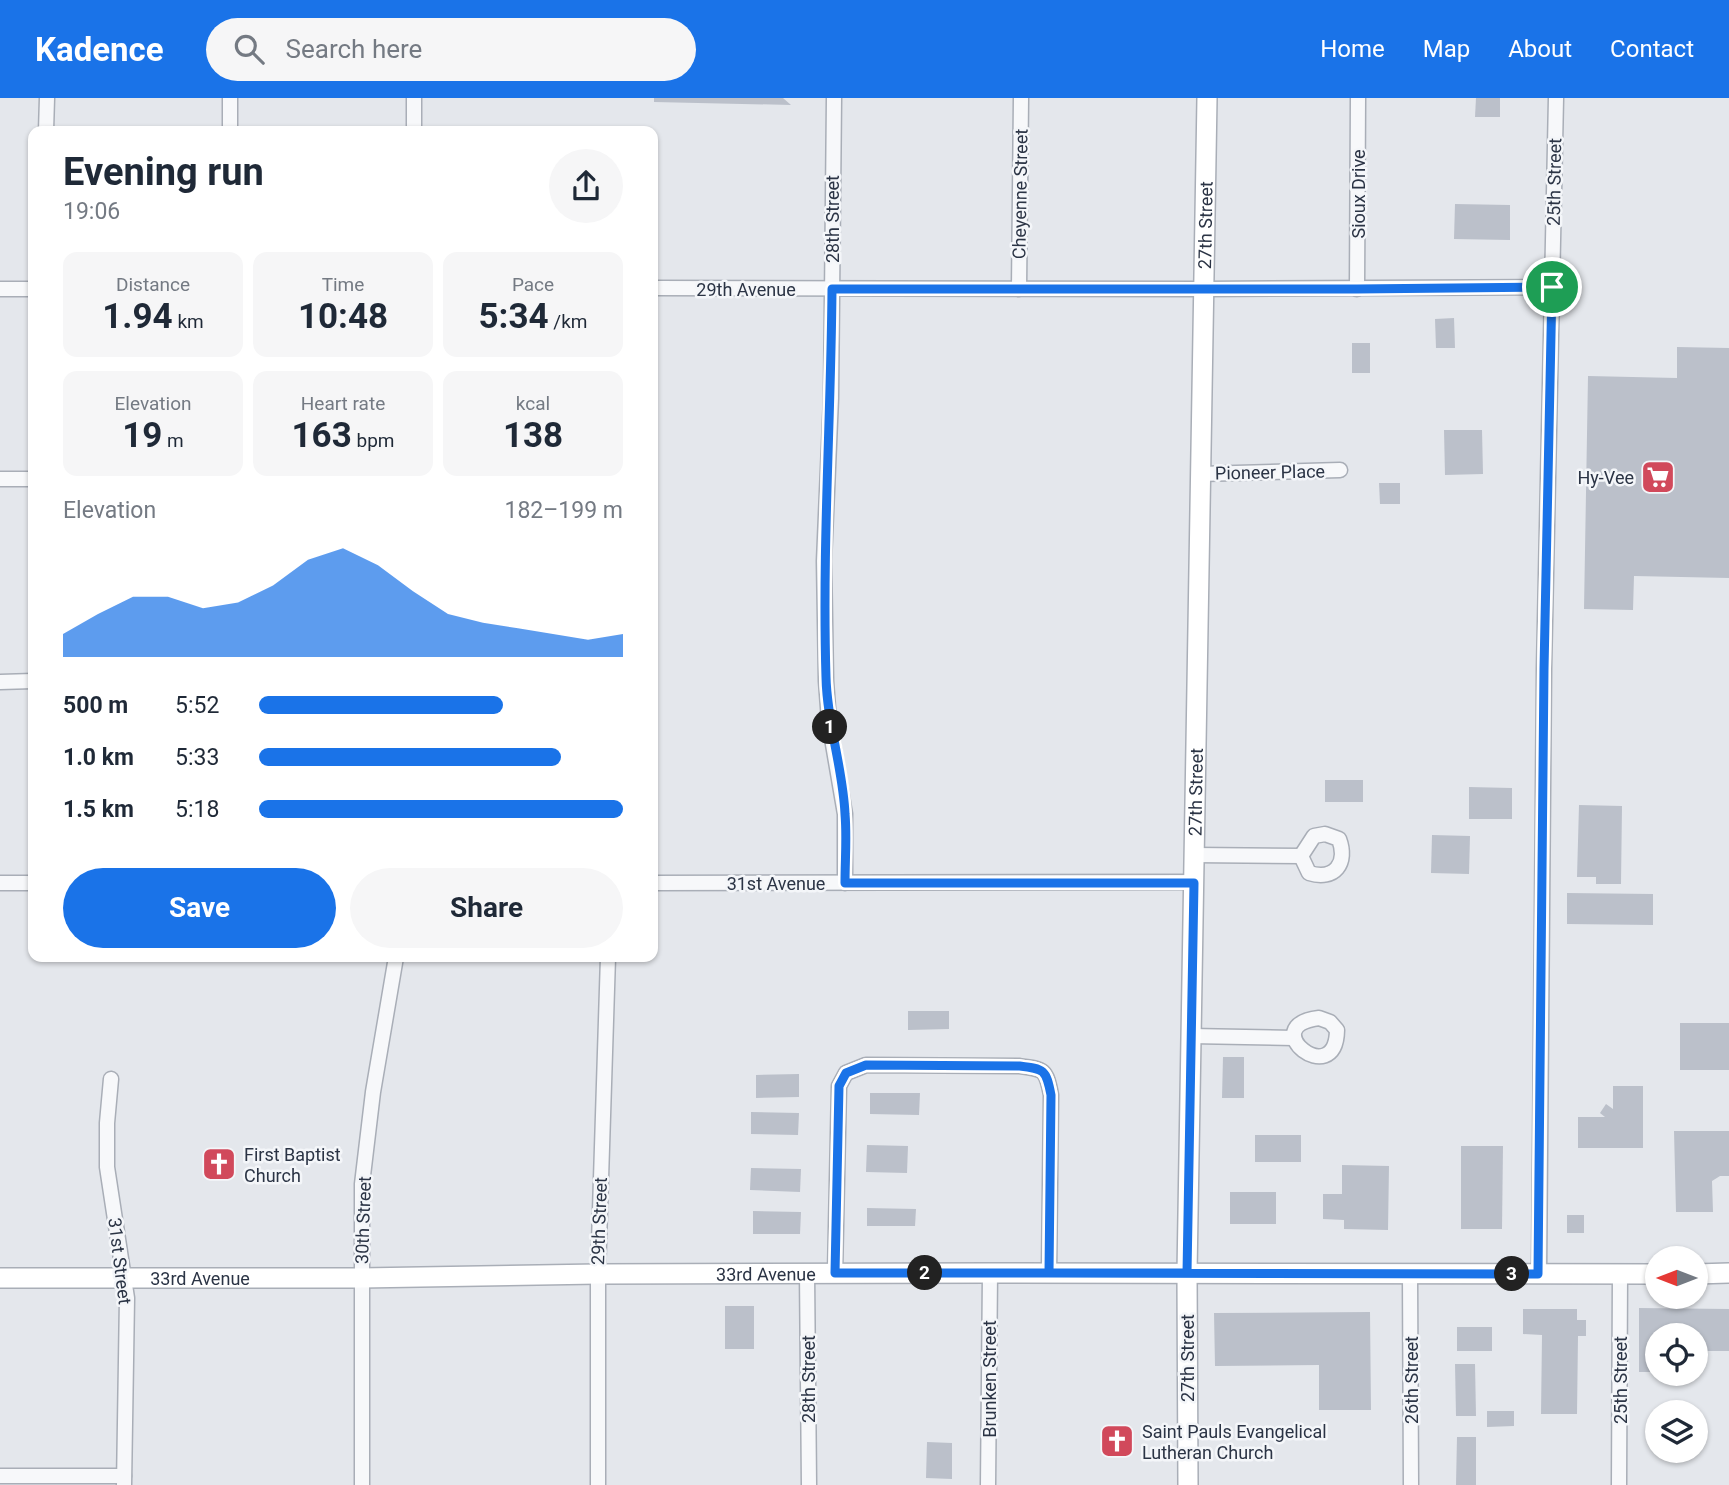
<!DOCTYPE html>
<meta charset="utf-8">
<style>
:root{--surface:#fff;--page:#f6f6f7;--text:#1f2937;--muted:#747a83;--accent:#1a73e8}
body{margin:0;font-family:Roboto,sans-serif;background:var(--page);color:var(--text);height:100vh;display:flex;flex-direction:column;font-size:26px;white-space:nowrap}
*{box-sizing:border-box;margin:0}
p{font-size:23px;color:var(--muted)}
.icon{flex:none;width:38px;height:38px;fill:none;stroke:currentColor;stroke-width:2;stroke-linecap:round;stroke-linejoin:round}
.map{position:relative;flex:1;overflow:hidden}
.panel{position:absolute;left:28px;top:28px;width:630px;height:836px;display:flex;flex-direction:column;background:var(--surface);border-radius:14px;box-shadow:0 2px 5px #0004}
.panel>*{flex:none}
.needle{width:46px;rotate:270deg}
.buttons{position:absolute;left:1645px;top:1148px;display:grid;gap:14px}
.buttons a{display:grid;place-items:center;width:63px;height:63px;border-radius:50%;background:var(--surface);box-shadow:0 2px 5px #0004;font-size:35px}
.pin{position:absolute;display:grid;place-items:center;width:60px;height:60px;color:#fff;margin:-30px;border:4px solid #fff;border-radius:50%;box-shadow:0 2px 7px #0007}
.km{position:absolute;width:35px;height:35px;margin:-18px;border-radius:50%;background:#222;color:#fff;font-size:19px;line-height:35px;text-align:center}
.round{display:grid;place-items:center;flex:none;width:74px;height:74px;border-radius:37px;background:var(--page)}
.summary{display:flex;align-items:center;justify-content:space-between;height:119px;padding:0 35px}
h1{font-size:38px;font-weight:700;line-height:52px}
.figures{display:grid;grid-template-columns:repeat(3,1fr);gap:10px;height:119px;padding:7px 35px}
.figures div{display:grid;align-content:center;border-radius:14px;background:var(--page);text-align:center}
.figures b{font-size:35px;font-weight:700}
.figures small{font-size:19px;font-weight:400}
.figures p{font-size:19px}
.chart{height:196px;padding:14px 35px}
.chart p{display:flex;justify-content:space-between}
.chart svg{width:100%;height:126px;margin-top:7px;fill:var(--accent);opacity:.7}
.button{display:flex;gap:14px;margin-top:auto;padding:14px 35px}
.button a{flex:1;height:80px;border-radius:42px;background:var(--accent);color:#fff;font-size:28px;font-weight:700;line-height:80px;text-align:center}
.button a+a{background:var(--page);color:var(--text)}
ul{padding:0 35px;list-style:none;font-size:23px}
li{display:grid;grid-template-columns:112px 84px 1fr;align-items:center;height:52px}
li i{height:18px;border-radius:9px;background:var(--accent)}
header{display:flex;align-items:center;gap:42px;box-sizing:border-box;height:98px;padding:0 35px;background:var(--accent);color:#fff}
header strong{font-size:33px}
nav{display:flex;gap:38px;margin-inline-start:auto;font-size:24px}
.search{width:490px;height:63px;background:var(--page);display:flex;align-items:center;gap:18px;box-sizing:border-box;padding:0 24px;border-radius:38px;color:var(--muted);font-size:26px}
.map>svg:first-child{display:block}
.building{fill:#bbc0ca}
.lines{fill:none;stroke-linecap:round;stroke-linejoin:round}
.street-casing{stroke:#a9aeb7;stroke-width:17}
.secondary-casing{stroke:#a9aeb7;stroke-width:22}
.street{stroke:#f7f8fa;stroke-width:14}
.secondary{stroke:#fff;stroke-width:19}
.route-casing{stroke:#fff;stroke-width:14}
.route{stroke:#1a73e8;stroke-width:9}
.labels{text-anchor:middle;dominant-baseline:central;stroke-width:5;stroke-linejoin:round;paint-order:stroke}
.street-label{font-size:18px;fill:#2b3445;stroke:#f4f6f9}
.poi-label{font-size:18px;fill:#2b3445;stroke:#f4f6f9;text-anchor:start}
</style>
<header>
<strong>Kadence</strong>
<div class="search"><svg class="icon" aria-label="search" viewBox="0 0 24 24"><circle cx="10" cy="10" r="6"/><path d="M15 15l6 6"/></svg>Search here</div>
<nav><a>Home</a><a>Map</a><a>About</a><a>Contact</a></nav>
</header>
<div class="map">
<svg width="1729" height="1387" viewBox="0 0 1729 1387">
<rect width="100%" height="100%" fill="#e4e7ec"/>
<g class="building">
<polygon points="654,0 783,0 791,7 654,4"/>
<polygon points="1476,0 1500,0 1500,19 1475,19"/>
<polygon points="1455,106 1510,107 1510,142 1454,141"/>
<polygon points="1454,220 1455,250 1436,250 1435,221"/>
<rect x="1352" y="245" width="18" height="30"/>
<polygon points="1677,249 1729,250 1729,480 1634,478 1633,512 1584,511 1588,278 1677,280"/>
<polygon points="1444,332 1482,332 1483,376 1445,377"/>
<polygon points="1379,385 1400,385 1400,406 1380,406"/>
<rect x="1325" y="682" width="38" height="22"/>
<polygon points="1469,689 1512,690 1512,721 1469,721"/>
<polygon points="1579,707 1622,708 1621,786 1596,786 1596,779 1577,779"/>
<polygon points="1432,737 1470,738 1469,776 1431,775"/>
<polygon points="1567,795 1653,796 1653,827 1567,826"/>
<polygon points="908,913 949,913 949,931 908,932"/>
<rect x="1680" y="925" width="49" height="47"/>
<polygon points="1223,959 1244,959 1244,1000 1222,1000"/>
<polygon points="799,976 799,999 756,1000 756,977"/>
<polygon points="1613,988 1643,988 1643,1050 1578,1050 1578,1019 1605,1019 1600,1015 1606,1006 1613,1011"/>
<polygon points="870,995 920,995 919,1017 870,1016"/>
<polygon points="751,1014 799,1015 798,1037 751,1036"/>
<polygon points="1674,1033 1729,1033 1729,1078 1720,1078 1712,1083 1713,1114 1676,1114"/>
<rect x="1255" y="1037" width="46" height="27"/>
<polygon points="867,1047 908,1048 907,1075 866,1074"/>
<polygon points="1461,1048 1503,1048 1502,1131 1461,1131"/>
<polygon points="1342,1067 1389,1068 1388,1132 1344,1131 1344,1122 1323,1121 1323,1096 1342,1096"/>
<polygon points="751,1070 801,1071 800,1094 750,1092"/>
<rect x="1230" y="1094" width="46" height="32"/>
<polygon points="867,1110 916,1111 915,1128 867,1128"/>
<polygon points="753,1113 801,1114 800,1136 753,1136"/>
<rect x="1567" y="1117" width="17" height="18"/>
<rect x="725" y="1208" width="29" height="43"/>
<polygon points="1639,1210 1729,1211 1729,1253 1701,1253 1701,1275 1696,1275 1696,1237 1657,1237 1657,1274 1639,1274"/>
<polygon points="1523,1211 1577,1211 1577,1222 1586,1222 1586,1238 1578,1238 1577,1316 1541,1316 1542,1237 1523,1236"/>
<polygon points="1370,1214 1371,1312 1319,1312 1319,1267 1215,1268 1214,1215"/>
<rect x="1457" y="1229" width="35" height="24"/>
<polygon points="1455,1266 1475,1266 1476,1318 1456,1318"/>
<polygon points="1487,1313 1514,1313 1514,1328 1487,1329"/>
<polygon points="1457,1339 1476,1339 1476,1387 1456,1387"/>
<polygon points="927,1344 952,1345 952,1381 926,1380"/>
</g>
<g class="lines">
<g class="street-casing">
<g id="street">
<polyline points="834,0 831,300 824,463 826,583 829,623 845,716 845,785"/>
<polyline points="46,33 47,0"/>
<polyline points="230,33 230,0"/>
<polyline points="414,33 414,0"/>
<polyline points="653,190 1203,191 1552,189"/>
<polyline points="0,191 33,191"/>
<polyline points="1019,191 1021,0"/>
<polyline points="1357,191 1358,0"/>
<polyline points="1200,376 1340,372"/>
<polyline points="0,381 33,381"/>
<polyline points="0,584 33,583"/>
<path d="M1325,736l14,5c9,24 -4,42 -30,34l-8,-17 13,-20z"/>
<polyline points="1194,757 1301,758"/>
<polyline points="0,785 33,785"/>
<polyline points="653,785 1194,784"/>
<path d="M1319,920l11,4 7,8c-1,62 -83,-4 -18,-12z"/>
<polyline points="1191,938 1294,940"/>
<polyline points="111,981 107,1025 107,1069 127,1200 124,1387"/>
<polyline points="807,1175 809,1387"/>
<path d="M835,1175l4,-187 7,-13 20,-8 153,1c25,3 27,3 32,29l-2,178"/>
<polyline points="1410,1176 1411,1387"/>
<polyline points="1539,1176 1544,571 1556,0"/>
<polyline points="0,1378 124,1378"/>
<polyline points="362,1387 362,1086 373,994 396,859"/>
<polyline points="598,1387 598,1176 608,859"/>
<polyline points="988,1387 990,1175"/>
<polyline points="1619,1387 1620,1176"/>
</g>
</g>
<g class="secondary-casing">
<g id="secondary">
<polyline points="1696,1176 1729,1175"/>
<path id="s1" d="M0,1180h361l237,-4 392,-1 667,1"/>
<path id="s2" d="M1188,1387l-1,-212 20,-1175"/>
</g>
</g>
<use href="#street" class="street"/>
<use href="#secondary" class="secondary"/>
</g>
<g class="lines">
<g class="route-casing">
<path id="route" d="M1552,189l-195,2h-525c-1,130 -10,259 -6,388 1,47 17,91 19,137 2,23 0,46 0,69h349l-7,390h-352l4,-187 7,-13 20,-8 153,1c25,3 27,3 32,29l-2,178c163,1 326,1 489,1l6,-605 8,-382"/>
</g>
<use href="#route" class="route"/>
</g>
<defs>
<g id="supermarket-square" transform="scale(1.75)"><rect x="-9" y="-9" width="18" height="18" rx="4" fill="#d1495b" stroke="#f4f6f9"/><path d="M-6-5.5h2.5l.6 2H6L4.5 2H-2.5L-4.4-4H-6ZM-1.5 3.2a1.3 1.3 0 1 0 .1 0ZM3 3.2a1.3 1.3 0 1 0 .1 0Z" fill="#fff"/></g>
<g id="church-square" transform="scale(1.75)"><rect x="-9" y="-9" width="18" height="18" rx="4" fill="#d1495b" stroke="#f4f6f9"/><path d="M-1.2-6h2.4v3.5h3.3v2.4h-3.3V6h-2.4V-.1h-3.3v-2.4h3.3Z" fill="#fff"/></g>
</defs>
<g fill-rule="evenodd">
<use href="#supermarket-square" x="1658" y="379"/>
<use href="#church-square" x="219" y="1066"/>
<use href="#church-square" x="1117" y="1343"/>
</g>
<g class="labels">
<g class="street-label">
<text transform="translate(1554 84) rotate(-89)">25th Street</text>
<text transform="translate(1020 96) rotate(-89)">Cheyenne Street</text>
<text transform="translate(1358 96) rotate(-90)">Sioux Drive</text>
<text transform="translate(832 121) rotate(-90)">28th Street</text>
<text stroke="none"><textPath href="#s2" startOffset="1260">27th Street</textPath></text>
<text x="746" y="191">29th Avenue</text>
<text transform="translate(1270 374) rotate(-1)">Pioneer Place</text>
<text stroke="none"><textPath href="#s2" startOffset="693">27th Street</textPath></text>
<text x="776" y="785">31st Avenue</text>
<text transform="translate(363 1122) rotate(-88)">30th Street</text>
<text transform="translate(599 1123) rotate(-88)">29th Street</text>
<text transform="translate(120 1163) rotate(83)">31st Street</text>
<text stroke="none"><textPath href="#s1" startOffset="766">33rd Avenue</textPath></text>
<text stroke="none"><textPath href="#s1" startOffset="200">33rd Avenue</textPath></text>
<text transform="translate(1187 1260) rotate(-90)">27th Street</text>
<text transform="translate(808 1281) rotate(-90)">28th Street</text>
<text transform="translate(989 1281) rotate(-90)">Brunken Street</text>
<text transform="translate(1411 1282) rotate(-90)">26th Street</text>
<text transform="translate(1620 1282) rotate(-90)">25th Street</text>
</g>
<g class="poi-label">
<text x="1634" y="379" text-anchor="end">Hy-Vee</text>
<text x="244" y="1056">First Baptist<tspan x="244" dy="21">Church</tspan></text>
<text x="1142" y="1333">Saint Pauls Evangelical<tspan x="1142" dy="21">Lutheran Church</tspan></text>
</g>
</g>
</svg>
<div class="buttons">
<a><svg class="needle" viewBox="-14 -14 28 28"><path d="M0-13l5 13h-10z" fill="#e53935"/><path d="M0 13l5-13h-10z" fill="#747a83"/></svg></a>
<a><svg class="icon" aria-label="locate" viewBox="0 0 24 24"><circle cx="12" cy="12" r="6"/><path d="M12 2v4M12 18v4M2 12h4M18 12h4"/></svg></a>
<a><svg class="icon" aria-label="layers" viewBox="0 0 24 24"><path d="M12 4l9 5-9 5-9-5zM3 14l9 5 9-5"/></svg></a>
</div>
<div class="pin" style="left:1552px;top:189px;background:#1e9e55"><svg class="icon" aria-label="arrive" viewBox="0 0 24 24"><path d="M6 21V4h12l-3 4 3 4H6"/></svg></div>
<b class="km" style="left:830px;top:629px">1</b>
<b class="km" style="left:925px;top:1175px">2</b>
<b class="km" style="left:1512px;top:1176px">3</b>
<section class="panel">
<div class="summary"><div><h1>Evening run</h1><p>19:06</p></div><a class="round"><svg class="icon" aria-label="share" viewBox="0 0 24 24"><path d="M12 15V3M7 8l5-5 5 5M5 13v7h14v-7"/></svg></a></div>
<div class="figures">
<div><p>Distance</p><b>1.94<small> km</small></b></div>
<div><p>Time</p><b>10:48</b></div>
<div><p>Pace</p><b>5:34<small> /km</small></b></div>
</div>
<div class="figures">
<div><p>Elevation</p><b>19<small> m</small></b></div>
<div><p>Heart rate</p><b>163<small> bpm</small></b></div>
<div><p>kcal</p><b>138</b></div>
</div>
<div class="chart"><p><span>Elevation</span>182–199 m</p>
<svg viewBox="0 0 160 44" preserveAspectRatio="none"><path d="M0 44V36L10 29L20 23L30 23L40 27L50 25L60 19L70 10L80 6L90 12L100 21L110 29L120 32L130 34L140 36L150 38L160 36V44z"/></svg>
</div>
<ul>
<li><b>500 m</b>5:52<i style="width:67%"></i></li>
<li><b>1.0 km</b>5:33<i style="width:83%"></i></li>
<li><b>1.5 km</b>5:18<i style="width:100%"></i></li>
</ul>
<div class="button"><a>Save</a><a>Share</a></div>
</section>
</div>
